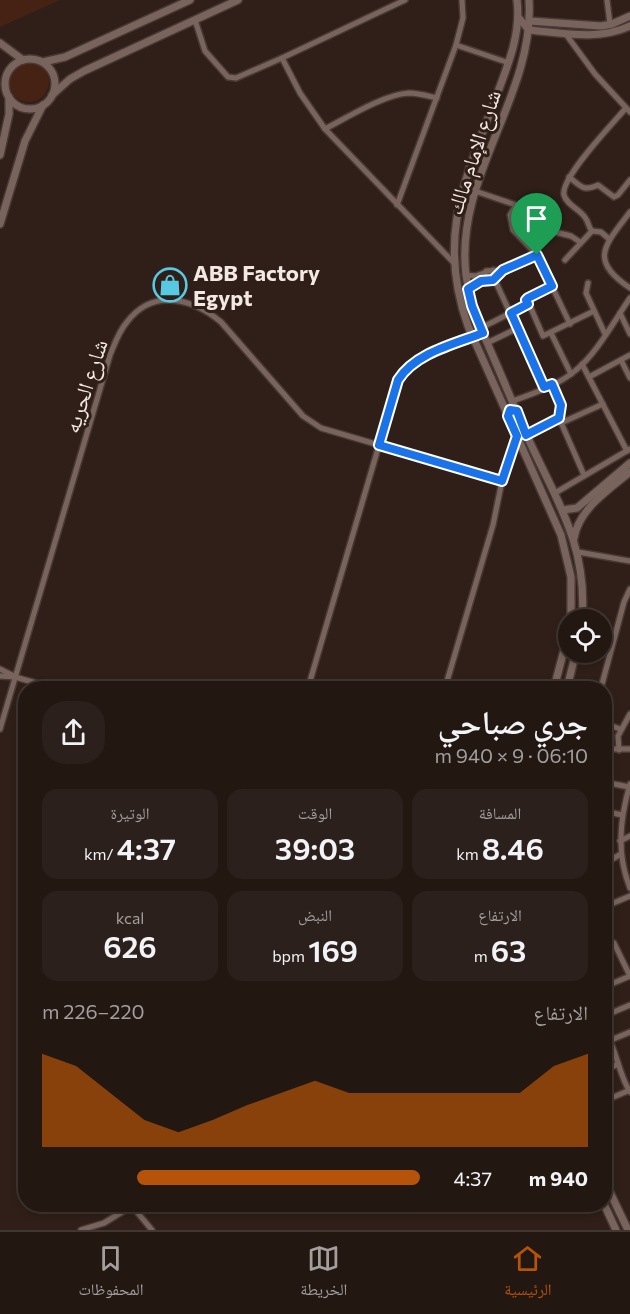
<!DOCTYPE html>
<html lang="ar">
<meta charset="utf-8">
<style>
:root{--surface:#231712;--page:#2b201b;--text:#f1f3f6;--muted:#a39f9f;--line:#403632;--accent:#b45309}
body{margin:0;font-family:Commissioner,"Noto Naskh Arabic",sans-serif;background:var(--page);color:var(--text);direction:rtl;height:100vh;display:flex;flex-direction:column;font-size:22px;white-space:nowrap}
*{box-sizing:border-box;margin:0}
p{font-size:20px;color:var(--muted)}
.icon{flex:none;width:33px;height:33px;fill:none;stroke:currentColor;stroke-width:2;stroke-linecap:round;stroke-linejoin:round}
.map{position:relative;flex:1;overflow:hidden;direction:ltr}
.sheet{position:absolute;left:18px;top:681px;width:594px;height:531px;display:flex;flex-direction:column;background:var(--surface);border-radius:24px;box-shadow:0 3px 9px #0003,0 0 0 2px var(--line);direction:rtl}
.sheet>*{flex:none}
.tools{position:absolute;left:558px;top:609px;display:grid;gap:12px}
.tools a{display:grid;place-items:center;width:54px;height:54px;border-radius:50%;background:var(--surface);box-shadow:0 3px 9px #0003,0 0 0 2px var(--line);font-size:30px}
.pin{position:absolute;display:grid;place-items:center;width:51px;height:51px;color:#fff;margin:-62px -26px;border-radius:50% 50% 50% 0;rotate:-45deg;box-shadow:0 0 6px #0007}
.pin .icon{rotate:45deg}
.round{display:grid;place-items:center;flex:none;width:63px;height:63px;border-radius:24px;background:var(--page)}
.headline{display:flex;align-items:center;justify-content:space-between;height:102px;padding:0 24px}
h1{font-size:33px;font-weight:600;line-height:45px}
.figures{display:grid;grid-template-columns:repeat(3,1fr);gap:9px;height:102px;padding:6px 24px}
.figures div{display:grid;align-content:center;border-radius:15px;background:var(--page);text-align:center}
.figures b{font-size:30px;font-weight:600}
.figures small{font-size:16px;font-weight:400}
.figures p{font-size:16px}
.chart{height:168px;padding:12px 24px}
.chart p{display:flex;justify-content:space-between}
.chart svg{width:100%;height:108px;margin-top:6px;fill:var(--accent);opacity:.7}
ul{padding:0 24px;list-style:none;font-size:20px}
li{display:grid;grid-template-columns:96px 72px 1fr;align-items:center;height:45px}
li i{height:15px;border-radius:8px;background:var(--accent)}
.tabs{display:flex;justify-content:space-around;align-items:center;height:84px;border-top:2px solid var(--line);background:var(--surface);font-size:16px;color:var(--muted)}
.tabs a{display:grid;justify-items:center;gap:3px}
.tabs .current{color:var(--accent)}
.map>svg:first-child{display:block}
.green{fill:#462214}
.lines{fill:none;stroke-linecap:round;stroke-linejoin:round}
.street-casing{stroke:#483935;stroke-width:8}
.secondary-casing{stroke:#483935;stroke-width:10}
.street{stroke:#78645c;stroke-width:5}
.secondary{stroke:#78645c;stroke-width:7}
.route-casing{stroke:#fff;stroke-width:12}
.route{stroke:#1a73e8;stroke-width:8}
.labels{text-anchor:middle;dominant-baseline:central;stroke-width:6;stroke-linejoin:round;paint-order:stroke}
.street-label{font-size:22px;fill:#f4e8e3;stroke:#2f1f18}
.poi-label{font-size:22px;font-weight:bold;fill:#f4e8e3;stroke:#2f1f18;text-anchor:start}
</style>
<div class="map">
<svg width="630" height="1230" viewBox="0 0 630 1230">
<rect width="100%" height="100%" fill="#2f1f18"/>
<g class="green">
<polygon points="0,0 60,0 0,27"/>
<circle cx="29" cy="82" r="20"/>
</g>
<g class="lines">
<g class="street-casing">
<g id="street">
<polyline points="405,0 282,58 300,93 325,129 454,263"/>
<polyline points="607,0 610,24"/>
<polyline points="195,20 205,51 228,77 236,78 282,58"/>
<polyline points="565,33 595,74 630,112"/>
<polyline points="456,45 509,63"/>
<path d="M325,129c21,-11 60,-35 84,-36 9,0 19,3 28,5"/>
<path d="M569,177c12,9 14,15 29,8l16,12 4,-2 12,-15"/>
<polyline points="475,191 516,205 555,232 571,236 580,242"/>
<polyline points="397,205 456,45 463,18 462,0"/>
<polyline points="516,205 510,215 513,230 537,255 570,324"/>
<path d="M630,212c-25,33 -42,48 0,76"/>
<path d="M592,231c-4,-4 -3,-8 -6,-12 -5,-10 -19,-13 -22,-24 -4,-17 50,-73 62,-87"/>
<polyline points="565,260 592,231 601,232 609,239"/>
<polyline points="493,270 495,275 494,278 491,281 486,280 484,276 486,271 501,270"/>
<polyline points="466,275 475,276 484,273"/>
<polyline points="495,277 503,270 537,255"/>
<polyline points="494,278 544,387"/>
<polyline points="588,283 586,293 605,334"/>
<polyline points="552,286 527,299 543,336 594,311"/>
<polyline points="468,289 476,283 486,280"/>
<polyline points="620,313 630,334"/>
<polyline points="481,328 528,304"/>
<polyline points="551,333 571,374"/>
<polyline points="487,343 518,328"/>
<polyline points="621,360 630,378"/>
<polyline points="582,364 627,451"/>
<polyline points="589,377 630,355"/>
<polyline points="552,384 561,405 559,418 584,475"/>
<path d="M513,401c21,-8 46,-16 63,-31 21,-17 38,-49 54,-72"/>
<polyline points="561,423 603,404"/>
<polyline points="526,435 559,418"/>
<polyline points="502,481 517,436"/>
<polyline points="555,493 630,449"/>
<polyline points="578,552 630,561"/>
<polyline points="0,669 14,676"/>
<polyline points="0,676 15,677 54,688"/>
<polyline points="308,688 398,380 411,364 483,333"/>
<polyline points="601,688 624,602 630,589"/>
<polyline points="604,723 620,729"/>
<path d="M0,729l110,-374c5,-12 9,-24 17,-33 26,-34 65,-24 94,0l82,94 18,12 181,53 -9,44 -48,163"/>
<polyline points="604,749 630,749"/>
<polyline points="619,750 618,736 630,714"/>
<polyline points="604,782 629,787"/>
<path d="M630,784c-10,35 -14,69 0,104"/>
<polyline points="604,811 622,815"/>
<polyline points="620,841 630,836"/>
<polyline points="604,867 609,861 621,854"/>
<polyline points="604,907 630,896"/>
<polyline points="604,945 614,943 630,976"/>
<polyline points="604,987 630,976"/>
<polyline points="604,1016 630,1005"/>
<path d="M604,1030c13,19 14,43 26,62"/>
<polyline points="611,1040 630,1032"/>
<polyline points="604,1071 618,1064"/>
<polyline points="604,1101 630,1090"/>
<polyline points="132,1206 152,1230"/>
<polyline points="81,1230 104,1223 135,1204"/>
</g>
</g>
<g class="secondary-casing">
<g id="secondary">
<path d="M517,0c4,31 -7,60 -18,89 -31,85 -64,144 -31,237l93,209 10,42v43"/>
<path d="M529,0c6,96 -75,176 -63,275 4,31 17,58 29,86 11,25 21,50 32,75 29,64 61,109 55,184"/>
<path d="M518,17l11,13c33,3 70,11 101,-4"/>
<polyline points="530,21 601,26 612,24 630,16"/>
<polyline points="0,43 23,60"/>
<circle cx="30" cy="84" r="25"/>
<polyline points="43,62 65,57 190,0"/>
<polyline points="52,95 70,79 84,71 238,0"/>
<polyline points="0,155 9,114 9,97"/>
<polyline points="0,224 25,141 43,105"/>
<polyline points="563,510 577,508 630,463"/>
<path d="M574,538c5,-29 34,-48 56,-66"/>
<polyline points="554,688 568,635"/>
<polyline points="567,688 576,652"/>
<polyline points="604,1180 628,1230"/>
<polyline points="604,1204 616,1230"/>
</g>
</g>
<use href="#street" class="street"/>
<use href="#secondary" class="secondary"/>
</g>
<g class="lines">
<g class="route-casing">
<path id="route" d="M537,255l15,31 -24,12 -2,2 2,4 -17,9 33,74 8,-3 9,21 -2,13 -33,17 -9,-24 -7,-1 -2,6 9,20 -15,45 -123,-36 19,-65c17,-27 56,-36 85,-47l-11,-27 -4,-17 13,-8 12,-1 10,-10z"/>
</g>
<use href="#route" class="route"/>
</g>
<defs>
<g id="shop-ring" transform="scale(1.725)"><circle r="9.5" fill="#2f1f18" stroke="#57c9e3" stroke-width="1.5"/><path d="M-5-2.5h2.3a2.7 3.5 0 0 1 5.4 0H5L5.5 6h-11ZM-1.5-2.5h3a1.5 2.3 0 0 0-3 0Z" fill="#57c9e3"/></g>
</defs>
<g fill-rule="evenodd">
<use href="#shop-ring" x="170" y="285"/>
</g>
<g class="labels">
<g class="street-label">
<text transform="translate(473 152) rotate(-72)">شارع الإمام مالك</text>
<text transform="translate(85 386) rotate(-72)">شارع الحريه</text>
</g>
<g class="poi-label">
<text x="193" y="272">ABB Factory<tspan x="193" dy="25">Egypt</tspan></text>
</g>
</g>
</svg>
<div class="tools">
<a><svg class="icon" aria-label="locate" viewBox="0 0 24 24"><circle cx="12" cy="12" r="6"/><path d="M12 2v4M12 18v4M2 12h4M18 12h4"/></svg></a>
</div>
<div class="pin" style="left:537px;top:255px;background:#1e9e55"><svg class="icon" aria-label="arrive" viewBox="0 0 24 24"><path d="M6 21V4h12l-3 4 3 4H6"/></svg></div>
<section class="sheet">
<div class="headline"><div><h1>جري صباحي</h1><p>06:10 · 9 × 940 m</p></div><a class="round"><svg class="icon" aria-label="share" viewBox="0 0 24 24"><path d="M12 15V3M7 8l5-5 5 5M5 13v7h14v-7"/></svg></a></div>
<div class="figures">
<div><p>المسافة</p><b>8.46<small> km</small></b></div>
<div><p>الوقت</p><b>39:03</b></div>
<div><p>الوتيرة</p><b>4:37<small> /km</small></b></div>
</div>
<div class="figures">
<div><p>الارتفاع</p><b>63<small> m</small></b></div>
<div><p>النبض</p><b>169<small> bpm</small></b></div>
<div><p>kcal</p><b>626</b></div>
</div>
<div class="chart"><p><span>الارتفاع</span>220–226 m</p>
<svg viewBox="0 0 160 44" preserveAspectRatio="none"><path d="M0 44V6L10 11L20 22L30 33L40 38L50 33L60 27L70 22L80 17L90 22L100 22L110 22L120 22L130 22L140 22L150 11L160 6V44z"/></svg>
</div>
<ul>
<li><b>940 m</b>4:37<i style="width:75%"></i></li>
</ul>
</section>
</div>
<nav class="tabs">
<a class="current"><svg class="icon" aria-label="home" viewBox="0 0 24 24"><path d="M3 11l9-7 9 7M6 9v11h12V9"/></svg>الرئيسية</a>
<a><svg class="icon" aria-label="map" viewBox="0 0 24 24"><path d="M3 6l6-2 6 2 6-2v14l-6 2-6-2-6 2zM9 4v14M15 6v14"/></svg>الخريطة</a>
<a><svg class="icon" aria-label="saved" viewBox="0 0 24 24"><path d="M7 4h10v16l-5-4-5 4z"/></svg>المحفوظات</a>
</nav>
